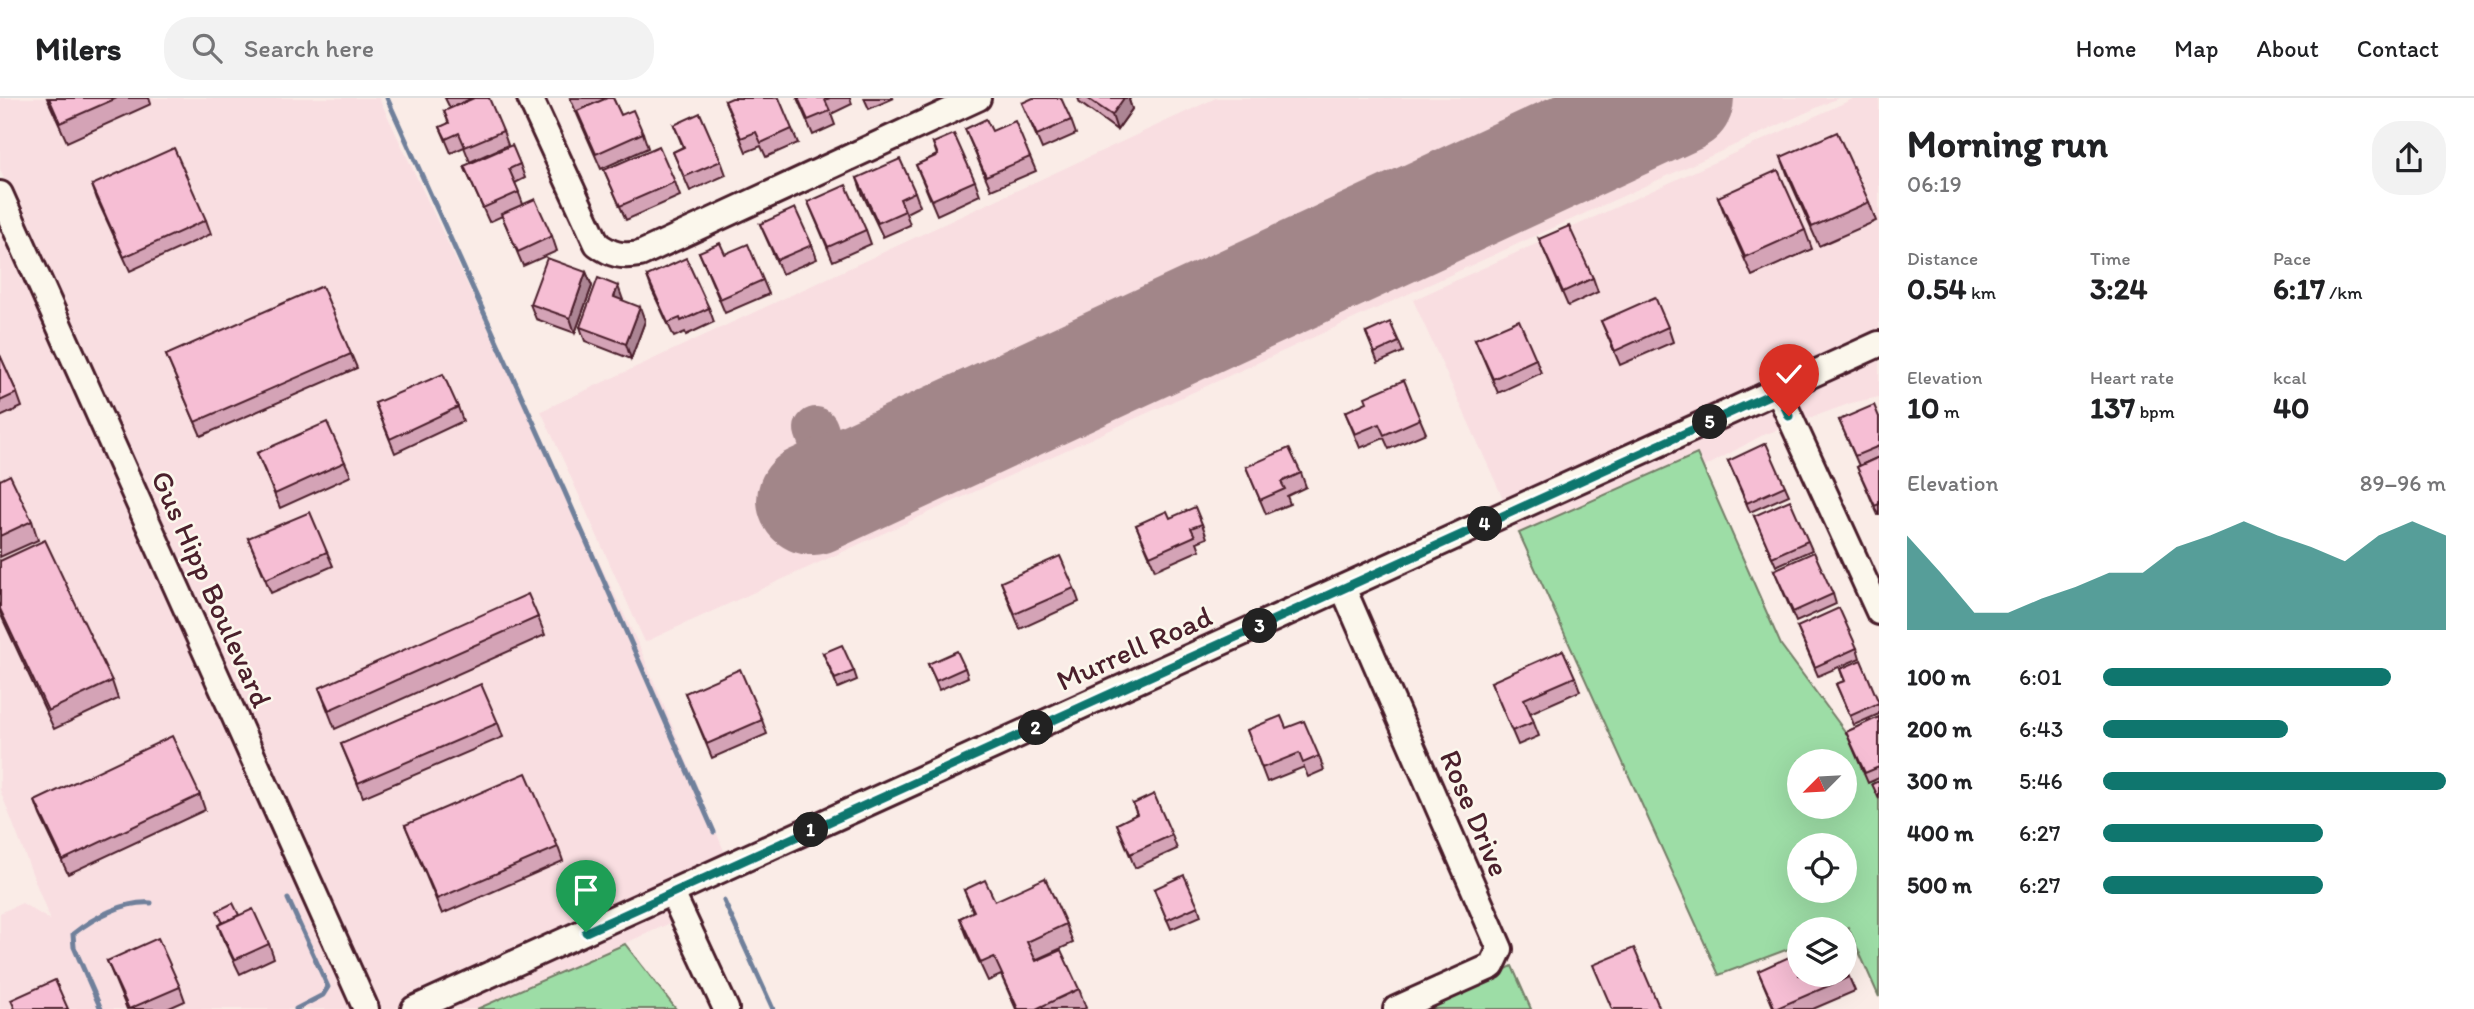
<!DOCTYPE html>
<meta charset="utf-8">
<style>
:root{--surface:#fff;--page:#f2f2f2;--text:#202124;--muted:#757577;--line:#e0e0e0;--accent:#0f766e}
body{margin:0;font-family:Itim,sans-serif;background:var(--page);color:var(--text);height:100vh;display:flex;flex-direction:column;font-size:26px;white-space:nowrap}
*{box-sizing:border-box;margin:0}
p{font-size:23px;color:var(--muted)}
.icon{flex:none;width:38px;height:38px;fill:none;stroke:currentColor;stroke-width:2;stroke-linecap:round;stroke-linejoin:round}
.map{position:relative;flex:1;overflow:hidden}
.drawer{display:flex;flex-direction:column;background:var(--surface);width:595px}
.drawer>*{flex:none}
.needle{width:46px;rotate:246deg}
.tools{position:absolute;left:1787px;top:651px;display:grid;gap:14px}
.tools a{display:grid;place-items:center;width:70px;height:70px;border-radius:50%;background:var(--surface);box-shadow:0 7px 28px #0002;font-size:35px}
.pin{position:absolute;display:grid;place-items:center;width:60px;height:60px;color:#fff;margin:-72px -30px;border-radius:50% 50% 50% 0;rotate:-45deg;box-shadow:0 0 7px #0007}
.pin .icon{rotate:45deg}
.km{position:absolute;width:35px;height:35px;margin:-18px;border-radius:50%;background:#222;color:#fff;font-size:19px;line-height:35px;text-align:center}
.round{display:grid;place-items:center;flex:none;width:74px;height:74px;border-radius:28px;background:var(--page)}
.headline{display:flex;align-items:center;justify-content:space-between;height:119px;padding:0 28px}
h1{font-size:38px;font-weight:700;line-height:52px}
.figures{display:grid;grid-template-columns:repeat(3,1fr);gap:10px;height:119px;padding:7px 28px}
.figures div{display:grid;align-content:center}
.figures b{font-size:30px;font-weight:700}
.figures small{font-size:19px;font-weight:400}
.figures p{font-size:19px}
.chart{height:196px;padding:14px 28px}
.chart p{display:flex;justify-content:space-between}
.chart svg{width:100%;height:126px;margin-top:7px;fill:var(--accent);opacity:.7}
ul{padding:0 28px;list-style:none;font-size:23px}
li{display:grid;grid-template-columns:112px 84px 1fr;align-items:center;height:52px}
li i{height:18px;border-radius:9px;background:var(--accent)}
header{display:flex;align-items:center;gap:42px;box-sizing:border-box;height:98px;padding:0 35px;background:var(--surface);border-bottom:2px solid var(--line)}
header strong{font-size:33px}
nav{display:flex;gap:38px;margin-inline-start:auto;font-size:24px}
.search{width:490px;height:63px;background:var(--page);display:flex;align-items:center;gap:18px;box-sizing:border-box;padding:0 24px;border-radius:28px;color:var(--muted);font-size:26px}
main{display:flex;flex:1;min-height:0}
.map>svg:first-child{display:block}
.built{fill:#f9dee1}
.green{fill:#9ddda6;stroke:#747e68;stroke-width:2;fill-rule:evenodd}
.lines{fill:none;stroke-linecap:round;stroke-linejoin:round}
.stream{stroke:#6f809b;stroke-width:5}
.taxiway{stroke:#a28689;stroke-width:44}
.runway{stroke:#a28689;stroke-width:110}
.minor-casing{stroke:#4a1f2b;stroke-width:30}
.minor{stroke:#fbf7ec;stroke-width:24}
.wall{fill:#d4a3b6;stroke:#4a1f2b;stroke-width:2}
.shaded-wall{fill:#ac8594;stroke:#4a1f2b;stroke-width:2}
.building{fill:#f6bed4;stroke:#4a1f2b;stroke-width:2}
.route-casing{stroke:#fff;stroke-width:14}
.route{stroke:#0f766e;stroke-width:9}
.labels{text-anchor:middle;dominant-baseline:central;stroke-width:5;stroke-linejoin:round;paint-order:stroke}
.street-label{font-size:30px;fill:#4a1f2b;stroke:#fbf7ec}
</style>
<header>
<strong>Milers</strong>
<div class="search"><svg class="icon" aria-label="search" viewBox="0 0 24 24"><circle cx="10" cy="10" r="6"/><path d="M15 15l6 6"/></svg>Search here</div>
<nav><a>Home</a><a>Map</a><a>About</a><a>Contact</a></nav>
</header>
<main>
<div class="map">
<svg width="1879" height="911" viewBox="0 0 1879 911">
<rect width="100%" height="100%" fill="#faece7"/>
<filter id="ink" filterUnits="userSpaceOnUse"><feTurbulence type="fractalNoise" baseFrequency=".0143" numOctaves="2"/><feDisplacementMap in="SourceGraphic" scale="14" xChannelSelector="R" yChannelSelector="G"/><feConvolveMatrix kernelMatrix="1 2 1 2 8 2 1 2 1" color-interpolation-filters="sRGB"/></filter>
<g filter="url(#ink)">
<g class="built">
<polygon points="0,0 379,0 640,550 727,760 394,911 377,911 0,72"/>
<polygon points="1216,0 1838,0 645,544 541,313"/>
<polygon points="1855,0 1879,0 1879,237 1506,407 1413,202"/>
<polygon points="0,119 356,911 0,911 0,815 22,805 50,822 0,692"/>
<polygon points="1879,255 1879,299 1851,305 1761,338 1703,370 1696,356 1519,435 1513,422"/>
<polygon points="667,806 675,823 477,911 435,911"/>
</g>
<g class="green">
<path d="M1697,356l84,191 77,104 21,44v204l-31,-70 -6,2h-43v16l-80,30 -200,-442zM1799,663h45v46h-45zM1799,747h45v46h-45z"/>
<polygon points="625,846 676,911 477,911"/>
<polygon points="1512,868 1531,911 1427,911"/>
</g>
<g class="lines">
<g class="stream">
<polyline points="387,0 564,392 714,734"/>
<polyline points="288,801 328,889 323,897 296,911"/>
<polyline points="724,803 773,911"/>
<path d="M101,911l-27,-62 -1,-13c21,-17 52,-33 78,-31"/>
</g>
<polyline class="taxiway" points="816,331 837,390"/>
<polyline class="runway" points="812,402 1679,0"/>
<g class="minor-casing">
<g id="minor">
<path d="M530,0l67,146c15,11 24,13 43,10l338,-156"/>
<polyline points="0,96 366,911"/>
<polyline points="1778,293 1879,514"/>
<polyline points="1343,490 1500,851 1492,868 1396,911"/>
<polyline points="672,795 726,911"/>
<polyline points="414,911 1879,246"/>
</g>
</g>
<use href="#minor" class="minor"/>
</g>
<g class="wall">
<polygon points="47,0 149,0 151,6 67,44"/>
<polygon points="445,0 473,0 450,10"/>
<polygon points="570,0 613,0 621,17 643,35 648,50 601,71"/>
<polygon points="797,0 850,0 852,6 831,16 835,27 813,37"/>
<polygon points="864,0 894,0 869,11"/>
<polygon points="1078,0 1130,0 1129,2 1132,11 1117,32 1080,5"/>
<polygon points="725,3 792,31 798,45 766,59 761,48 746,54"/>
<polygon points="1022,5 1071,22 1076,36 1042,51"/>
<polygon points="444,13 503,33 508,47 470,64 464,49 451,55 440,29 449,26"/>
<polygon points="674,27 721,63 726,77 690,93 673,54 683,49"/>
<polygon points="965,31 992,33 1030,59 1036,73 991,92"/>
<polygon points="933,45 975,83 980,97 937,117 916,67 937,57"/>
<polygon points="1781,59 1869,104 1876,123 1819,148 1788,78"/>
<polygon points="520,66 525,80 515,85 523,106 552,138 557,153 523,168 502,118 489,124 464,68"/>
<polygon points="604,72 675,84 680,98 626,122"/>
<polygon points="857,80 915,94 920,108 906,115 910,127 883,139 862,95"/>
<polygon points="92,87 206,122 211,136 130,173 97,101"/>
<polygon points="1718,99 1805,132 1812,151 1752,178 1725,117"/>
<polygon points="808,104 866,132 871,146 833,163"/>
<polygon points="760,126 812,147 817,161 782,176"/>
<polygon points="1539,141 1593,180 1598,194 1568,208"/>
<polygon points="699,154 725,156 763,182 769,196 725,215"/>
<polygon points="586,174 592,188 575,235 536,221 530,206"/>
<polygon points="647,178 709,210 714,224 686,237 685,234 674,239 652,192"/>
<polygon points="623,203 645,223 631,261 585,243 580,229"/>
<polygon points="1601,223 1668,229 1673,244 1620,267"/>
<polygon points="1366,235 1399,244 1403,254 1378,265"/>
<polygon points="1475,241 1536,261 1541,275 1498,295"/>
<polygon points="351,256 357,270 201,338 166,257"/>
<polygon points="0,258 17,295 22,309 0,319"/>
<polygon points="375,305 458,309 463,323 395,355"/>
<polygon points="1345,314 1420,321 1426,335 1389,351 1384,340 1360,350"/>
<polygon points="1879,319 1879,359 1859,368 1839,322"/>
<polygon points="257,355 345,364 351,378 280,410"/>
<polygon points="1879,359 1879,417 1878,417 1857,369"/>
<polygon points="1728,363 1785,388 1789,397 1750,414"/>
<polygon points="1246,369 1301,375 1306,389 1287,398 1290,406 1266,416"/>
<polygon points="0,382 32,423 38,442 0,459"/>
<polygon points="1754,418 1808,443 1812,452 1776,468"/>
<polygon points="1170,420 1202,426 1207,440 1197,444 1200,452 1155,472 1136,427"/>
<polygon points="248,440 327,454 333,468 271,495"/>
<polygon points="0,463 112,583 118,601 54,631 0,515"/>
<polygon points="1774,472 1833,496 1836,506 1796,524"/>
<polygon points="1001,484 1074,490 1079,504 1020,531"/>
<polygon points="538,519 545,537 335,631 319,590"/>
<polygon points="1797,529 1857,550 1860,560 1818,578"/>
<polygon points="823,555 854,573 857,582 838,590"/>
<polygon points="928,566 965,570 968,579 939,592"/>
<polygon points="1840,571 1879,603 1879,616 1854,627 1836,586 1844,583"/>
<polygon points="1575,579 1580,593 1530,615 1539,638 1518,647 1491,584"/>
<polygon points="685,595 762,622 767,636 712,660"/>
<polygon points="1879,619 1879,680 1868,685 1846,634"/>
<polygon points="498,625 503,639 363,699 341,646"/>
<polygon points="1286,630 1319,658 1324,672 1308,679 1304,669 1267,684 1247,632"/>
<polygon points="200,697 205,712 68,776 40,717 35,703"/>
<polygon points="1133,706 1172,737 1177,751 1135,770 1117,726 1137,717"/>
<polygon points="405,727 558,749 563,763 442,816"/>
<polygon points="1154,791 1198,808 1201,818 1171,831"/>
<polygon points="964,792 995,803 1066,826 1073,845 1035,862 1079,891 1086,910 1084,911 1016,911 1001,877 988,883 967,838 960,820 973,814"/>
<polygon points="239,817 269,846 274,860 240,876 223,841 218,827"/>
<polygon points="107,863 180,889 185,903 167,911 127,911"/>
<polygon points="1793,869 1849,879 1855,893 1813,911 1774,911 1758,873"/>
</g>
<g class="shaded-wall">
<polygon points="1123,0 1130,0 1129,2 1132,11 1117,32 1112,17"/>
<polygon points="586,174 592,188 575,235 570,220"/>
<polygon points="618,188 623,202 619,213 614,199"/>
<polygon points="640,209 645,223 631,261 626,246"/>
</g>
<g class="building">
<polygon points="49,0 117,0 60,25"/>
<polygon points="474,0 489,0 503,33 465,49 459,35 446,41 440,29 449,25 444,13"/>
<polygon points="607,0 613,0 621,17 633,12 643,35 596,56 577,13"/>
<polygon points="732,0 779,0 792,31 761,45 756,34 741,40 725,3"/>
<polygon points="798,0 830,0 825,2 830,13 808,22"/>
<polygon points="1033,0 1061,0 1071,22 1037,37 1022,5"/>
<polygon points="1087,0 1124,0 1112,17"/>
<polygon points="700,15 721,63 684,79 673,54 684,49 674,27"/>
<polygon points="986,21 992,33 1015,23 1030,59 986,78 965,31"/>
<polygon points="1837,34 1869,104 1812,129 1781,59"/>
<polygon points="954,36 975,83 932,102 916,67 938,57 933,45"/>
<polygon points="512,47 520,66 509,71 519,94 483,110 464,68"/>
<polygon points="659,48 675,84 620,108 604,72"/>
<polygon points="174,50 206,122 124,159 92,87"/>
<polygon points="900,61 915,94 900,101 905,113 878,125 857,80"/>
<polygon points="1778,72 1805,132 1745,159 1718,99"/>
<polygon points="846,87 866,132 828,149 808,104"/>
<polygon points="535,101 552,138 518,154 501,116"/>
<polygon points="795,110 812,147 777,162 760,126"/>
<polygon points="1569,128 1593,180 1563,194 1539,141"/>
<polygon points="720,145 725,156 748,146 763,182 720,201 699,154"/>
<polygon points="547,160 586,174 570,220 530,206"/>
<polygon points="686,160 709,210 681,223 680,220 668,225 647,178"/>
<polygon points="598,180 618,188 614,199 640,209 626,246 580,229"/>
<polygon points="322,188 351,256 195,324 166,257"/>
<polygon points="1655,199 1668,229 1615,253 1601,223"/>
<polygon points="1519,222 1536,261 1493,281 1475,241"/>
<polygon points="1390,224 1399,244 1375,255 1366,235"/>
<polygon points="0,257 17,295 0,303"/>
<polygon points="443,276 458,309 390,341 375,305"/>
<polygon points="1404,282 1420,321 1384,337 1379,326 1355,336 1345,314 1367,304 1365,299"/>
<polygon points="1874,307 1879,319 1879,348 1855,358 1839,322"/>
<polygon points="327,324 345,364 275,396 257,355"/>
<polygon points="1766,345 1785,388 1747,405 1728,363"/>
<polygon points="1289,350 1301,375 1281,384 1285,391 1260,402 1246,369"/>
<polygon points="1879,359 1879,406 1875,408 1857,369"/>
<polygon points="10,377 32,423 0,438 0,382"/>
<polygon points="1790,402 1808,443 1772,459 1754,418"/>
<polygon points="1195,409 1202,426 1191,430 1195,438 1150,458 1136,427 1167,413 1170,420"/>
<polygon points="310,414 327,454 266,481 248,440"/>
<polygon points="45,442 112,583 48,613 0,511 0,463"/>
<polygon points="1814,454 1833,496 1793,514 1774,472"/>
<polygon points="1060,458 1074,490 1015,516 1001,484"/>
<polygon points="528,496 538,519 329,612 319,590"/>
<polygon points="1839,510 1857,550 1815,569 1797,529"/>
<polygon points="842,547 854,573 835,581 823,555"/>
<polygon points="1563,552 1575,579 1524,601 1534,624 1512,633 1491,584"/>
<polygon points="957,553 965,570 936,583 928,566"/>
<polygon points="1861,562 1879,605 1850,618 1836,586 1845,583 1840,571"/>
<polygon points="740,571 762,622 707,646 685,595"/>
<polygon points="481,586 498,625 358,685 341,646"/>
<polygon points="1281,618 1286,630 1304,623 1319,658 1303,665 1299,655 1262,670 1247,632"/>
<polygon points="1879,619 1879,669 1865,675 1846,634"/>
<polygon points="172,638 200,697 63,762 35,703"/>
<polygon points="526,675 558,749 437,801 405,727"/>
<polygon points="1879,683 1879,701 1872,686"/>
<polygon points="1154,696 1172,737 1130,756 1117,726 1137,716 1133,706"/>
<polygon points="1184,777 1198,808 1167,822 1154,791"/>
<polygon points="1045,780 1066,826 1027,844 1036,863 1061,852 1079,891 1036,911 1018,911 994,859 981,865 960,820 974,813 964,792 985,782 995,803"/>
<polygon points="233,805 239,817 223,825 217,813"/>
<polygon points="253,811 269,846 234,862 218,827"/>
<polygon points="158,840 180,889 129,911 107,863"/>
<polygon points="1634,850 1660,911 1612,911 1593,867"/>
<polygon points="1789,859 1793,869 1799,866 1799,877 1844,877 1844,868 1849,879 1775,911 1758,873"/>
<polygon points="55,882 68,911 15,911 11,902"/>
</g>
</g>
<g class="lines" filter="url(#ink)">
<g class="route-casing">
<polyline id="route" points="586,834 1778,293 1789,318"/>
</g>
<use href="#route" class="route"/>
</g>
<g class="labels">
<g class="street-label">
<text transform="translate(212 491) rotate(66)">Gus Hipp Boulevard</text>
<text transform="translate(1134 550) rotate(-24)">Murrell Road</text>
<text transform="translate(1475 715) rotate(67)">Rose Drive</text>
</g>
</g>
</svg>
<div class="tools">
<a><svg class="needle" viewBox="-14 -14 28 28"><path d="M0-13l5 13h-10z" fill="#e53935"/><path d="M0 13l5-13h-10z" fill="#757577"/></svg></a>
<a><svg class="icon" aria-label="locate" viewBox="0 0 24 24"><circle cx="12" cy="12" r="6"/><path d="M12 2v4M12 18v4M2 12h4M18 12h4"/></svg></a>
<a><svg class="icon" aria-label="layers" viewBox="0 0 24 24"><path d="M12 4l9 5-9 5-9-5zM3 14l9 5 9-5"/></svg></a>
</div>
<div class="pin" style="left:586px;top:834px;background:#1e9e55"><svg class="icon" aria-label="arrive" viewBox="0 0 24 24"><path d="M6 21V4h12l-3 4 3 4H6"/></svg></div>
<div class="pin" style="left:1789px;top:318px;background:#d93025"><svg class="icon" aria-label="check" viewBox="0 0 24 24"><path d="M5 12l5 5 9-10"/></svg></div>
<b class="km" style="left:811px;top:732px">1</b>
<b class="km" style="left:1036px;top:630px">2</b>
<b class="km" style="left:1260px;top:528px">3</b>
<b class="km" style="left:1485px;top:426px">4</b>
<b class="km" style="left:1710px;top:324px">5</b>
</div>
<section class="drawer">
<div class="headline"><div><h1>Morning run</h1><p>06:19</p></div><a class="round"><svg class="icon" aria-label="share" viewBox="0 0 24 24"><path d="M12 15V3M7 8l5-5 5 5M5 13v7h14v-7"/></svg></a></div>
<div class="figures">
<div><p>Distance</p><b>0.54<small> km</small></b></div>
<div><p>Time</p><b>3:24</b></div>
<div><p>Pace</p><b>6:17<small> /km</small></b></div>
</div>
<div class="figures">
<div><p>Elevation</p><b>10<small> m</small></b></div>
<div><p>Heart rate</p><b>137<small> bpm</small></b></div>
<div><p>kcal</p><b>40</b></div>
</div>
<div class="chart"><p><span>Elevation</span>89–96 m</p>
<svg viewBox="0 0 160 44" preserveAspectRatio="none"><path d="M0 44V11L10 24L20 38L30 38L40 33L50 29L60 24L70 24L80 15L90 11L100 6L110 11L120 15L130 20L140 11L150 6L160 11V44z"/></svg>
</div>
<ul>
<li><b>100 m</b>6:01<i style="width:84%"></i></li>
<li><b>200 m</b>6:43<i style="width:54%"></i></li>
<li><b>300 m</b>5:46<i style="width:100%"></i></li>
<li><b>400 m</b>6:27<i style="width:64%"></i></li>
<li><b>500 m</b>6:27<i style="width:64%"></i></li>
</ul>
</section>
</main>
